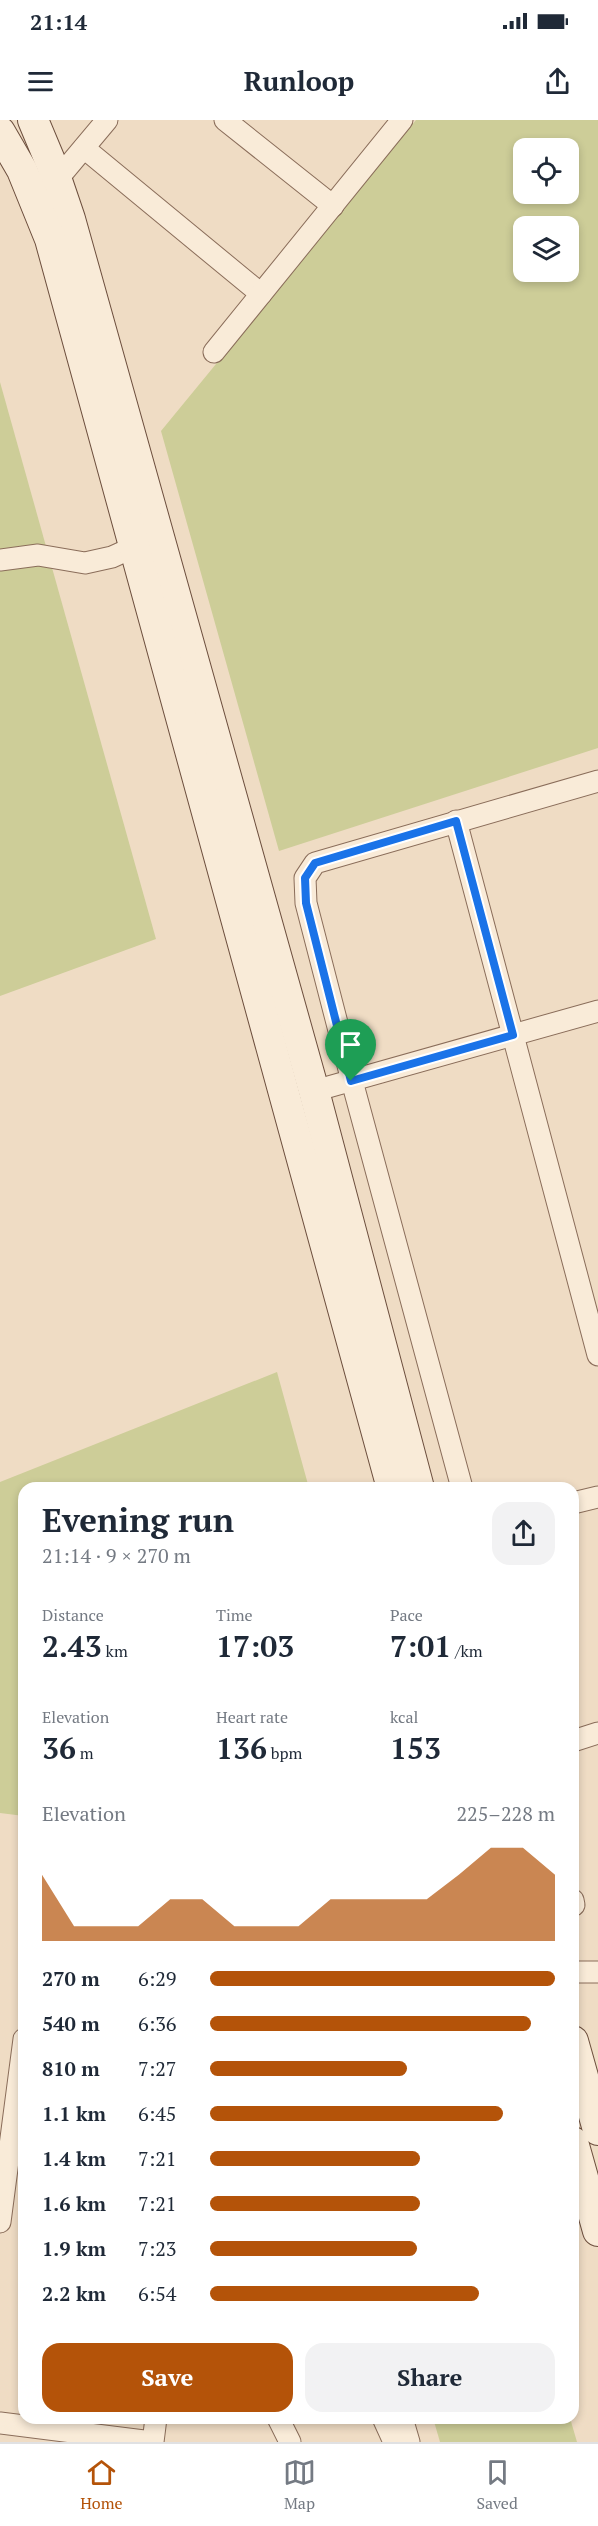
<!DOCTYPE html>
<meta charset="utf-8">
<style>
:root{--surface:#fff;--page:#f2f2f3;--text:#1f2937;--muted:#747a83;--line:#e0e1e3;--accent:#b45309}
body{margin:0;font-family:"PT Serif",serif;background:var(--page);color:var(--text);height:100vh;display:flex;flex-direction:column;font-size:22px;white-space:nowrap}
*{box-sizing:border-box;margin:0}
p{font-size:20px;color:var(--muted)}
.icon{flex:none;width:33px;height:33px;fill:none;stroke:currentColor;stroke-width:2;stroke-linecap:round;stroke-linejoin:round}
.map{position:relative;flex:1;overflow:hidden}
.side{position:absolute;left:18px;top:1362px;width:561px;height:942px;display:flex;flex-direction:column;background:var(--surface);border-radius:18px;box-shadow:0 3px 9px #0003}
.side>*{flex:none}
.fabs{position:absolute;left:513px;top:18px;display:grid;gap:12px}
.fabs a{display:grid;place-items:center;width:66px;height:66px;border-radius:12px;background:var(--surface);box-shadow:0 3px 9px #0003;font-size:30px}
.pin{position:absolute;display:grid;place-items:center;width:51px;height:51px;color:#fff;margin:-62px -26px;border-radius:50% 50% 50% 0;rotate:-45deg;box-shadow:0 0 6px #0007}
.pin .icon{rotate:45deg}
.round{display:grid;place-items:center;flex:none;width:63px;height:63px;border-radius:18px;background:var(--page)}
.overview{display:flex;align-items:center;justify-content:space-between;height:102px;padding:0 24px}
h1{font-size:33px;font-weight:600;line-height:45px}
.metrics{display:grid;grid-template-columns:repeat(3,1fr);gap:9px;height:102px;padding:6px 24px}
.metrics div{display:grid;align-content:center}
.metrics b{font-size:30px;font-weight:600}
.metrics small{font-size:16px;font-weight:400}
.metrics p{font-size:16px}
.chart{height:168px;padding:12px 24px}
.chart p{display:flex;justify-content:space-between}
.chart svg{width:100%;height:108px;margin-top:6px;fill:var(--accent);opacity:.7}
.button{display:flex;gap:12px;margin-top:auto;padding:12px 24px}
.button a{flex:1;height:69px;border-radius:18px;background:var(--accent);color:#fff;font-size:24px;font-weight:600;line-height:69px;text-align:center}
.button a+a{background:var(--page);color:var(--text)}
ul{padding:0 24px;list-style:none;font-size:20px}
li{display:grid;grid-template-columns:96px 72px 1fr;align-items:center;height:45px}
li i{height:15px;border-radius:8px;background:var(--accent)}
.status{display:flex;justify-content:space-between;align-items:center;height:42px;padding:0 30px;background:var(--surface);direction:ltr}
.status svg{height:16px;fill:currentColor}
header{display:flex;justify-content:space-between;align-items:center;height:78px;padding:0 24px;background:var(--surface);font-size:27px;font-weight:600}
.tab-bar{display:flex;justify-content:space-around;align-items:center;height:84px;border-top:2px solid var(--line);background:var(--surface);font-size:16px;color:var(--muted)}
.tab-bar a{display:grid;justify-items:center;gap:3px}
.tab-bar .active{color:var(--accent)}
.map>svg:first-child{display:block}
.green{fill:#cdcd98;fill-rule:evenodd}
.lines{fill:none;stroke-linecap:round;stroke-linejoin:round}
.street-casing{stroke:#8a6d5a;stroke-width:23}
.secondary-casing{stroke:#6c4e3d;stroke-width:32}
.street{stroke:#f9ebd8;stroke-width:21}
.secondary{stroke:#f9ebd8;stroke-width:30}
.route-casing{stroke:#fff;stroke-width:12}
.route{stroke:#1a73e8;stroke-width:8}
</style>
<div class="status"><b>21:14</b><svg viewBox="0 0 49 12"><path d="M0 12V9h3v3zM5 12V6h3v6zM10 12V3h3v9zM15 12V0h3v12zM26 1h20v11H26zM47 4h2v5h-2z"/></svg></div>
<header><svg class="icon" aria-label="menu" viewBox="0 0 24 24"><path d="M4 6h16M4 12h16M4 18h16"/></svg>Runloop<svg class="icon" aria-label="share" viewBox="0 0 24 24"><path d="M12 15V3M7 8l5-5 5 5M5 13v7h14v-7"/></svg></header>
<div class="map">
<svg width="598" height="2322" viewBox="0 0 598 2322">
<rect width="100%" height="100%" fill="#efdcc4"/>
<g class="green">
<path d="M416,0h182v628l-319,103 -118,-420zM524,28h44v46h-44zM524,106h44v46h-44z"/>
<polygon points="0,262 156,819 0,876"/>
<polygon points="277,1252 309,1368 24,1368 24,1696 0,1693 0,1362"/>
<polygon points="433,2298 570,2298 577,2322 440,2322"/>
</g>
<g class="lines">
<g class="street-casing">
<g id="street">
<polyline points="225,0 333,86"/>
<polyline points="84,28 261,174"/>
<polyline points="50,68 107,0"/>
<polyline points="214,232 402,0"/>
<polyline points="0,440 38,435 85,443 112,437 134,427"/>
<polyline points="456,701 598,1235"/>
<polyline points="314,971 598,891"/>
<polyline points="462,1368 352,961 306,783 305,758 315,743 598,661"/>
<polyline points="573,1383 598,1377"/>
<polyline points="573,1621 598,1613"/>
<polyline points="573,1780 574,1785"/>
<polyline points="573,1852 598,1852"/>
<polyline points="0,2102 24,1919"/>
<polyline points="278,2298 290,2322"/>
<polyline points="383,2298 394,2322"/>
<polyline points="402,2298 409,2322"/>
<polyline points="0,2303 152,2322"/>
<polyline points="153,2322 156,2298"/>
</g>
</g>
<g class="secondary-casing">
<g id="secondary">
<polyline points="33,0 51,43 70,99 314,971 419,1368"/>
<polyline points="0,12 22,50 50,119 392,1368"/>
<polyline points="573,1921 598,2010"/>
<polyline points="573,2022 598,2111"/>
</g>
</g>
<use href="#street" class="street"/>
<use href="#secondary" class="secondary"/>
</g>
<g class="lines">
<g class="route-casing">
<polygon id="route" points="456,701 513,915 351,961 306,783 305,758 315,743"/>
</g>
<use href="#route" class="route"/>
</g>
</svg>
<div class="fabs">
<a><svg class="icon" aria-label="locate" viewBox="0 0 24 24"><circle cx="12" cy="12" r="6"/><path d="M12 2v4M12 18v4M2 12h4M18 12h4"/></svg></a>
<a><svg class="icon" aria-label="layers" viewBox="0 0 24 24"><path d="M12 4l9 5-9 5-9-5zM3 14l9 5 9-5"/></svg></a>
</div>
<div class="pin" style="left:351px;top:961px;background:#1e9e55"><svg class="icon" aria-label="arrive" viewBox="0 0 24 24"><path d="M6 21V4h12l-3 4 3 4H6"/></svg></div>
<section class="side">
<div class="overview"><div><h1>Evening run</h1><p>21:14 · 9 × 270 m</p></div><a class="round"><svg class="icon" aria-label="share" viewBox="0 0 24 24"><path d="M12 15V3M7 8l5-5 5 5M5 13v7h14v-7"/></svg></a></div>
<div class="metrics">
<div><p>Distance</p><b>2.43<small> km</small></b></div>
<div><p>Time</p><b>17:03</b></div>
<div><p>Pace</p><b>7:01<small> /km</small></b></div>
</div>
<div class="metrics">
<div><p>Elevation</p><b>36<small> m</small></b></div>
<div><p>Heart rate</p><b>136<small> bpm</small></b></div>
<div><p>kcal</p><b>153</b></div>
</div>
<div class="chart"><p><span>Elevation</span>225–228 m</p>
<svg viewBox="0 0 160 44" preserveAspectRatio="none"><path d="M0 44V17L10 38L20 38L30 38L40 27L50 27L60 38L70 38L80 38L90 27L100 27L110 27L120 27L130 17L140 6L150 6L160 17V44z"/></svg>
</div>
<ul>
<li><b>270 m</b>6:29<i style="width:100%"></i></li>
<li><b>540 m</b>6:36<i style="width:93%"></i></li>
<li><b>810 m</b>7:27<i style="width:57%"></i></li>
<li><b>1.1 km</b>6:45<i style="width:85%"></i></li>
<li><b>1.4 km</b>7:21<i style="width:61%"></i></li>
<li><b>1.6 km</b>7:21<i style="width:61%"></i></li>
<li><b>1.9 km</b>7:23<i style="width:60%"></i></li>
<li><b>2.2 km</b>6:54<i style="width:78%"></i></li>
</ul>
<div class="button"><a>Save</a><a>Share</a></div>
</section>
</div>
<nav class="tab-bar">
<a class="active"><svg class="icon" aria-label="home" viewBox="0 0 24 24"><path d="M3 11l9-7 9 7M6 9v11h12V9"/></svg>Home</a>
<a><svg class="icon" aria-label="map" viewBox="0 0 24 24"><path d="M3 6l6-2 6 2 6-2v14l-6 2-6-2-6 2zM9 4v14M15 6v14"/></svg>Map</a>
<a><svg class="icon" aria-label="saved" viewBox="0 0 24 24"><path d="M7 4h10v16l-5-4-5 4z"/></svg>Saved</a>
</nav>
